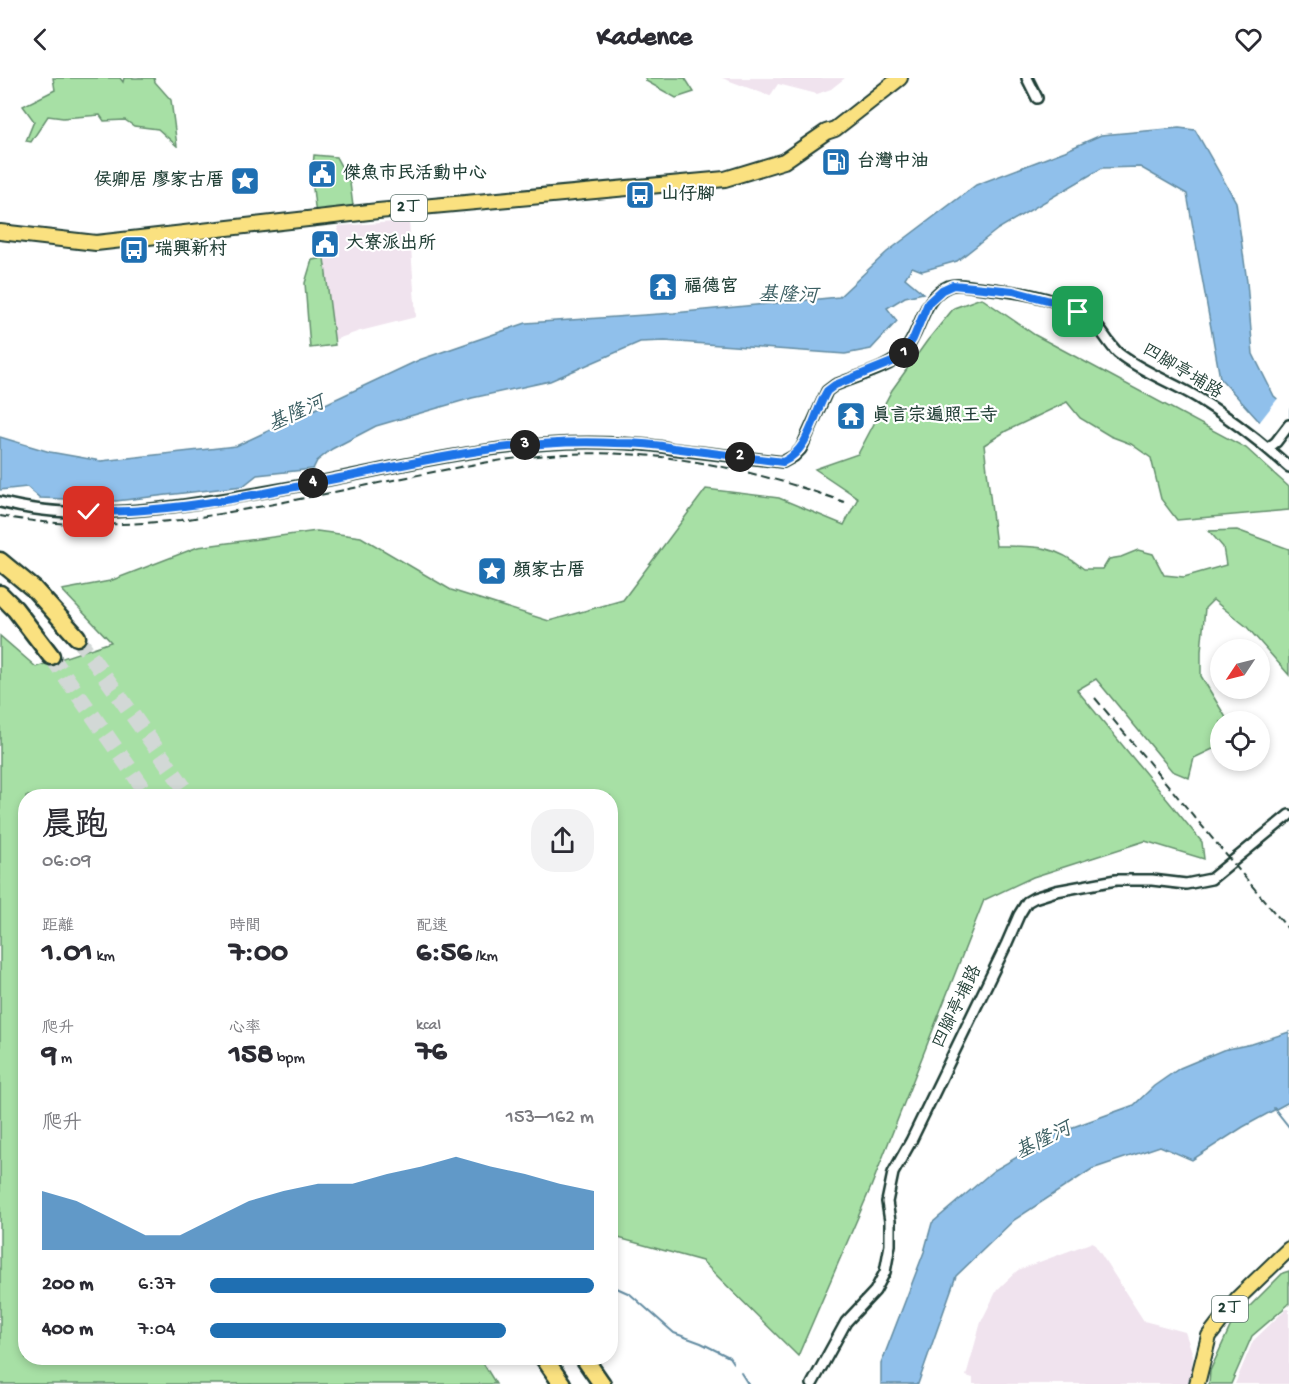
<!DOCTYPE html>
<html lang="zh-TW">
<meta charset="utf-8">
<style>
:root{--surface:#fff;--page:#f2f2f3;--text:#2b2b33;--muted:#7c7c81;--accent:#1f6fb2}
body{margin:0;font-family:"Gochi Hand","LXGW WenKai TC",sans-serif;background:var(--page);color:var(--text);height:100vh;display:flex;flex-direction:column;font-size:22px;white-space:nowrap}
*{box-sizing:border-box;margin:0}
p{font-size:20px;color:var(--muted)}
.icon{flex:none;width:33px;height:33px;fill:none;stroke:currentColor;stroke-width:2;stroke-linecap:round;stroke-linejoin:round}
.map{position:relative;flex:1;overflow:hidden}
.side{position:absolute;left:18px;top:711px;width:600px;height:576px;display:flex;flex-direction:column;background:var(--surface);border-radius:24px;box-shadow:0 3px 9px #0003}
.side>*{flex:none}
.needle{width:39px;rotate:235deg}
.tools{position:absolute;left:1210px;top:561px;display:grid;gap:12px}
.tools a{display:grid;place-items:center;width:60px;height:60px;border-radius:50%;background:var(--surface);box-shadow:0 3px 9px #0003;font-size:30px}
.pin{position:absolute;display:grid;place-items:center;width:51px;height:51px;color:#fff;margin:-26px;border-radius:12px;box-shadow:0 3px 9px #0006}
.km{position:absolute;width:30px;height:30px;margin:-15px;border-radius:50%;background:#222;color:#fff;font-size:16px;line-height:30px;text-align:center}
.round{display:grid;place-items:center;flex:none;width:63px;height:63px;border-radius:24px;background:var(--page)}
.overview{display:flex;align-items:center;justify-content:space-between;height:102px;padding:0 24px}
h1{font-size:33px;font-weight:700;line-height:45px}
.stats{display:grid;grid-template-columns:repeat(3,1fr);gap:9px;height:102px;padding:6px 24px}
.stats div{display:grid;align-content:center}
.stats b{font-size:30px;font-weight:700}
.stats small{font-size:16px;font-weight:400}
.stats p{font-size:16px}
.chart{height:168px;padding:12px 24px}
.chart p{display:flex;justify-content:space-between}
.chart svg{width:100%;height:108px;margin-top:6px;fill:var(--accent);opacity:.7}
ul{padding:0 24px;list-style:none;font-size:20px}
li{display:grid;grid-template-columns:96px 72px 1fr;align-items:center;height:45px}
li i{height:15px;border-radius:8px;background:var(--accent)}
header{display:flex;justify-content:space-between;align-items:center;height:78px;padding:0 24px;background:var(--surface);font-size:27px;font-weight:700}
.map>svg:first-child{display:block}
.built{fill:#f0e3ee}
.green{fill:#a7e0a5;stroke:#638e6c;stroke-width:1.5}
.water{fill:#90c0eb;stroke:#638ca2;stroke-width:1.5}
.pier{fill:#fff}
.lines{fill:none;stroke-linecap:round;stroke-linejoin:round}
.stream{stroke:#638ca2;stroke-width:2}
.highway-tunnel{stroke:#d2d8d6;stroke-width:16;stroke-dasharray:16 8;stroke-linecap:butt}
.street-casing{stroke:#1f3d34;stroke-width:14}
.primary-casing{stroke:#1f3d34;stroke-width:18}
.highway-casing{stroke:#1f3d34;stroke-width:21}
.street{stroke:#fff;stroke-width:9}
.primary{stroke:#fae180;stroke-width:14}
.highway{stroke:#fae180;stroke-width:16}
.rail{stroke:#1f3d34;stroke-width:2;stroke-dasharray:9 4.5;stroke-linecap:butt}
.route-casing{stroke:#fff;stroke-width:12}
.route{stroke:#1a73e8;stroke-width:8}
.labels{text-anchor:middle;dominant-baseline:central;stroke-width:4.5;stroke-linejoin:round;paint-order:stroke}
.shield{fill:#fff;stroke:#627771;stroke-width:1.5}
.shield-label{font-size:16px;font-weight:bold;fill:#1f3d34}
.poi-label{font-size:18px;font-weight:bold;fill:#1f3d34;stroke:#fff;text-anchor:start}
.street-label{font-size:18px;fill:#1f3d34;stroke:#fff}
.water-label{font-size:20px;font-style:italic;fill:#3b5e62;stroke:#fff}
</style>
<header><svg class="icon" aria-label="back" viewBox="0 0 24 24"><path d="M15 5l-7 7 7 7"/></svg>Kadence<svg class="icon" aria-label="heart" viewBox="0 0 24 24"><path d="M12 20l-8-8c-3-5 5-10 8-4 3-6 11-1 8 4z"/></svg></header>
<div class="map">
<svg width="1289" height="1306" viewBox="0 0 1289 1306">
<rect width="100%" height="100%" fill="#fff"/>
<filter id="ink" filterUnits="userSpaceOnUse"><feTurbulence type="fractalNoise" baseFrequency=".0167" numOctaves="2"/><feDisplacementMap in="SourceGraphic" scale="12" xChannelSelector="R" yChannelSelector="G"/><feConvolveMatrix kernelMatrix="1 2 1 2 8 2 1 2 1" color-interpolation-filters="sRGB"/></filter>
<g filter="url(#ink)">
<g class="built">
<polygon points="722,0 845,0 831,11 817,16 778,6 770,18"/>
<polygon points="409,143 416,239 360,253 334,262 324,180 340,179 338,148"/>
<polygon points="1093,1164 1144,1243 1185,1254 1193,1277 1190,1306 973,1306 973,1300 966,1298 981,1244 997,1212 1018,1192"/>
<polygon points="1286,1231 1289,1231 1289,1306 1235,1306 1253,1263"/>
</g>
<g class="green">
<polygon points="53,0 120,0 123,4 124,0 154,0 155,4 171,22 177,68 158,51 134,48 125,42 104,43 100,37 63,40 48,38 31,64 26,63 34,43 23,28 55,12"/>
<polygon points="645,0 685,0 694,14 676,20 646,3"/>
<polygon points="314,77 336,79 350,105 354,136 317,147 312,101"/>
<polygon points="324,180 335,267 310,270 305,205 312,182"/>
<path d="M981,220l54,37 211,113 43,39v23l-112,10 -16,-21 -10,-41 -20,-14 -21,-8 -30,-18 -13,-16 -61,29 -22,14 12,101c37,0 58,-2 88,23h19l6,-10 12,-2 17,-7 15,4 11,21 20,2 42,-12 -3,-18 -14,-16 28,-1 52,19v126l-42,-48 -34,-27 -8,8 -4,43v25l27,45 -7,1v23l-27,13 -5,20 -17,-7 -76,-92 -19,11 125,152 2,17 -59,-18 -112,36 -49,23 -113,287 -73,169 -96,-95 -91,-25 -1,-440h-584v562h454l16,26h-496v-748l36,31 75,-25 -49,-52 48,-9 88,-34 119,-16 44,6 90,53 98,31 74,-21 83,-111 73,9 65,27 14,-27 -43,-29 43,-15 34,-64 35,-49 27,-33z"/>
<polygon points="1289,1193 1289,1226 1252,1258 1231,1306 1209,1306 1210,1293 1231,1247 1283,1195"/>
</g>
<g class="water">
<polygon points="1179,50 1195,52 1236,124 1247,204 1253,276 1274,318 1289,331 1289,367 1257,341 1220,300 1187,116 1140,89 1102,90 998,151 957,183 922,193 912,189 905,200 923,215 905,219 887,230 897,243 871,271 845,276 665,263 640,264 550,303 472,320 376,348 332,371 317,383 313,391 257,397 243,408 116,423 40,420 27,409 0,412 0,359 50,374 101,383 236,368 419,282 526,245 674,235 839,219 887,174 976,107 1065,73 1101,57"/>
<polygon points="1289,954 1289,1024 1243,1049 1192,1082 1160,1068 1092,1091 1014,1142 956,1198 918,1306 881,1306 881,1286 924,1174 932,1145 993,1093 1062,1053 1134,1027 1154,1008 1180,990 1223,972 1252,966"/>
</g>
<polygon class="pier" points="1279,319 1289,327 1289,370 1258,346"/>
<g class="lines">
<g class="stream">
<polyline points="1274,1030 1289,1049"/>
<polyline points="610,1207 630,1216 674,1255 701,1265 729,1279 733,1285"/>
<polyline points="741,1295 748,1306"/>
</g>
<g class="highway-tunnel">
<polyline points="77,559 190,718"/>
<polyline points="51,578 149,718"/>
</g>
<g class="street-casing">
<g id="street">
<polyline points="1027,0 1037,20"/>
<polyline points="1268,370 1276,364 1289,347"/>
<path d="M0,424c59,16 125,11 185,3 61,-9 122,-20 183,-33 81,-17 163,-33 247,-29 20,1 39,1 58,6l110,13 11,-6 7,-7 26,-58 8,-6c19,-8 56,-17 69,-33 18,-21 17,-54 45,-66 8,-3 19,0 27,1 37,4 77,9 110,28 10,5 22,29 32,38 24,19 54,29 80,45 32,20 63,44 91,69"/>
<polyline points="812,1306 846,1244 875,1213 885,1194 890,1167 890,1143 887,1124 893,1095 911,1063 1006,867 1019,837 1027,824 1034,820 1056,813 1116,802 1152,802 1186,806 1211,801 1289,737"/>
</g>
</g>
<g class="primary-casing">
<g id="primary">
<polyline points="0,154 96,165 378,133 725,101 784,83 826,54 835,51 900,0"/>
<polyline points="1197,1306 1209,1258 1238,1220 1289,1171"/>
</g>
</g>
<g class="highway-casing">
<g id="highway">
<polyline points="0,483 34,511 77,559"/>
<polyline points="0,516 15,531 51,578"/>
<polyline points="544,1280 562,1306"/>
<polyline points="584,1280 602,1306"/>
</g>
</g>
<use href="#street" class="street"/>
<use href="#primary" class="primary"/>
<use href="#highway" class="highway"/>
<g class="rail">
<path d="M0,438c60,11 120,10 181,4 74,-11 148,-27 222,-42 55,-11 110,-22 166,-24 93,-5 188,16 275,48"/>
<polyline points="1095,620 1289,852"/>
</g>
</g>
</g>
<g class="lines" filter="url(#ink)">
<g class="route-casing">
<path id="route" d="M89,434c18,-1 37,0 55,-2 67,-5 135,-20 201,-33 89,-19 178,-39 270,-34 19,0 39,1 58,5l110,14c27,-13 30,-47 44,-71l8,-6 57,-23 12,-9 9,-14 15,-36 14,-13 11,-5 60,6 49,13 16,8"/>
</g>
<use href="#route" class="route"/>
</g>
<defs>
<g id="fuel-square" transform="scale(1.5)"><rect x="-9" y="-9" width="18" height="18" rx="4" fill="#1f6fb2" stroke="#fff"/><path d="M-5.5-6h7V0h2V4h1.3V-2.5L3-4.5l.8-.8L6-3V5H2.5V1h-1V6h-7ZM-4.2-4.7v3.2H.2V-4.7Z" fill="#fff"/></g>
<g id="civic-square" transform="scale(1.5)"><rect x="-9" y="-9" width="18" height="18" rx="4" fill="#1f6fb2" stroke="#fff"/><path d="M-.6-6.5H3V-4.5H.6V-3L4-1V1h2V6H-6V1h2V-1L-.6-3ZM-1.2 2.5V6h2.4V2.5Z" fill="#fff"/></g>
<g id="sight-square" transform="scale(1.5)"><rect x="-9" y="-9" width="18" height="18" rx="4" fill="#1f6fb2" stroke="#fff"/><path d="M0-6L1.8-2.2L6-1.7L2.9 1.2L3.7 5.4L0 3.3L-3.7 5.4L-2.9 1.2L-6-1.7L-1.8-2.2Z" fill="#fff"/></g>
<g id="bus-square" transform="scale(1.5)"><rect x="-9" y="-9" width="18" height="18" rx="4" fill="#1f6fb2" stroke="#fff"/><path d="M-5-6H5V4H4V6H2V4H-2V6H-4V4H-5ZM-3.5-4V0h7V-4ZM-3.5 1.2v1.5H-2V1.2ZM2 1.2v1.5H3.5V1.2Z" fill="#fff"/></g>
<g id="temple-square" transform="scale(1.5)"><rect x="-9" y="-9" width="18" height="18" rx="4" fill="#1f6fb2" stroke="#fff"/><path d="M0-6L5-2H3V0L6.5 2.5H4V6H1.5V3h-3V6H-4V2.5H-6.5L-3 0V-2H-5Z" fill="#fff"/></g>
</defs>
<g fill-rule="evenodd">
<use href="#fuel-square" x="836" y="84"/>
<use href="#civic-square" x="322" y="96"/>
<use href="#sight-square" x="245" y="103"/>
<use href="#bus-square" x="640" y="117"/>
<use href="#civic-square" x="325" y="166"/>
<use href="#bus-square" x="134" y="172"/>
<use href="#temple-square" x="663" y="209"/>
<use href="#temple-square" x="851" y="338"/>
<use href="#sight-square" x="492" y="493"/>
</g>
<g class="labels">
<g class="shield">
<rect x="391" y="117" width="36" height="26" rx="4.5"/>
<rect x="1212" y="1218" width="36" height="26" rx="4.5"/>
</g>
<g class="shield-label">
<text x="409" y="130">2丁</text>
<text x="1230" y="1231">2丁</text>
</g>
<g class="poi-label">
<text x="857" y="84">台灣中油</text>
<text x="343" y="96">傑魚市民活動中心</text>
<text x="224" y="103" text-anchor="end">侯卿居 廖家古厝</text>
<text x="661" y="117">山仔腳</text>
<text x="346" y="166">大寮派出所</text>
<text x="155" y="172">瑞興新村</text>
<text x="684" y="209">福德宮</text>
<text x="872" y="338">真言宗遍照王寺</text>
<text x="513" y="493">顏家古厝</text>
</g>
<g class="street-label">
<text transform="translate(1182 294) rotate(31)">四腳亭埔路</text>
<text transform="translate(958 929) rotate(-64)">四腳亭埔路</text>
</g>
<g class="water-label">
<text transform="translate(788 219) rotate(2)">基隆河</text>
<text transform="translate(297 337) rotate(-24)">基隆河</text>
<text transform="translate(1044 1064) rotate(-26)">基隆河</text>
</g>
</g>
</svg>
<div class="tools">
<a><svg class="needle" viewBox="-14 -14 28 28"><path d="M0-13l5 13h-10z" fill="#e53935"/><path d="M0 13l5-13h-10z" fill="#7c7c81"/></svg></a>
<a><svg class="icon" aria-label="locate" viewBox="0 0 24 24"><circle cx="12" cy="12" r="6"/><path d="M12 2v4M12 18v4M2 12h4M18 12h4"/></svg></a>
</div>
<div class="pin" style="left:1078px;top:234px;background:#1e9e55"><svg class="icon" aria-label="arrive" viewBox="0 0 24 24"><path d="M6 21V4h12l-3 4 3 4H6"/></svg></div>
<div class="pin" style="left:89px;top:434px;background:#d93025"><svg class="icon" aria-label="check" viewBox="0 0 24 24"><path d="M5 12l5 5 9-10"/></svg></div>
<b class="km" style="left:904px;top:275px">1</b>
<b class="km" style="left:740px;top:379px">2</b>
<b class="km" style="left:525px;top:367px">3</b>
<b class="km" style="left:313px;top:405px">4</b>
<section class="side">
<div class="overview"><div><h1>晨跑</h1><p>06:09</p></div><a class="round"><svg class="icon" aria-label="share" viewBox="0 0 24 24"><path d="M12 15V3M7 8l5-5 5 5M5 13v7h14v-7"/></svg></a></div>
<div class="stats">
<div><p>距離</p><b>1.01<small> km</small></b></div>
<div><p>時間</p><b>7:00</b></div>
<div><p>配速</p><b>6:56<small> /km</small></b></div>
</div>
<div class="stats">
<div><p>爬升</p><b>9<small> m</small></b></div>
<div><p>心率</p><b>158<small> bpm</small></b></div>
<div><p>kcal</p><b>76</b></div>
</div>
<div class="chart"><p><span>爬升</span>153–162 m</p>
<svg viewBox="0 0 160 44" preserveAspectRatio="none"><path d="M0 44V20L10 24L20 31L30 38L40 38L50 31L60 24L70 20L80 17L90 17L100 13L110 10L120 6L130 10L140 13L150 17L160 20V44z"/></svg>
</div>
<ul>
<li><b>200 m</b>6:37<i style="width:100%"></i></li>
<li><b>400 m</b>7:04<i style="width:77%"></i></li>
</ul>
</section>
</div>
